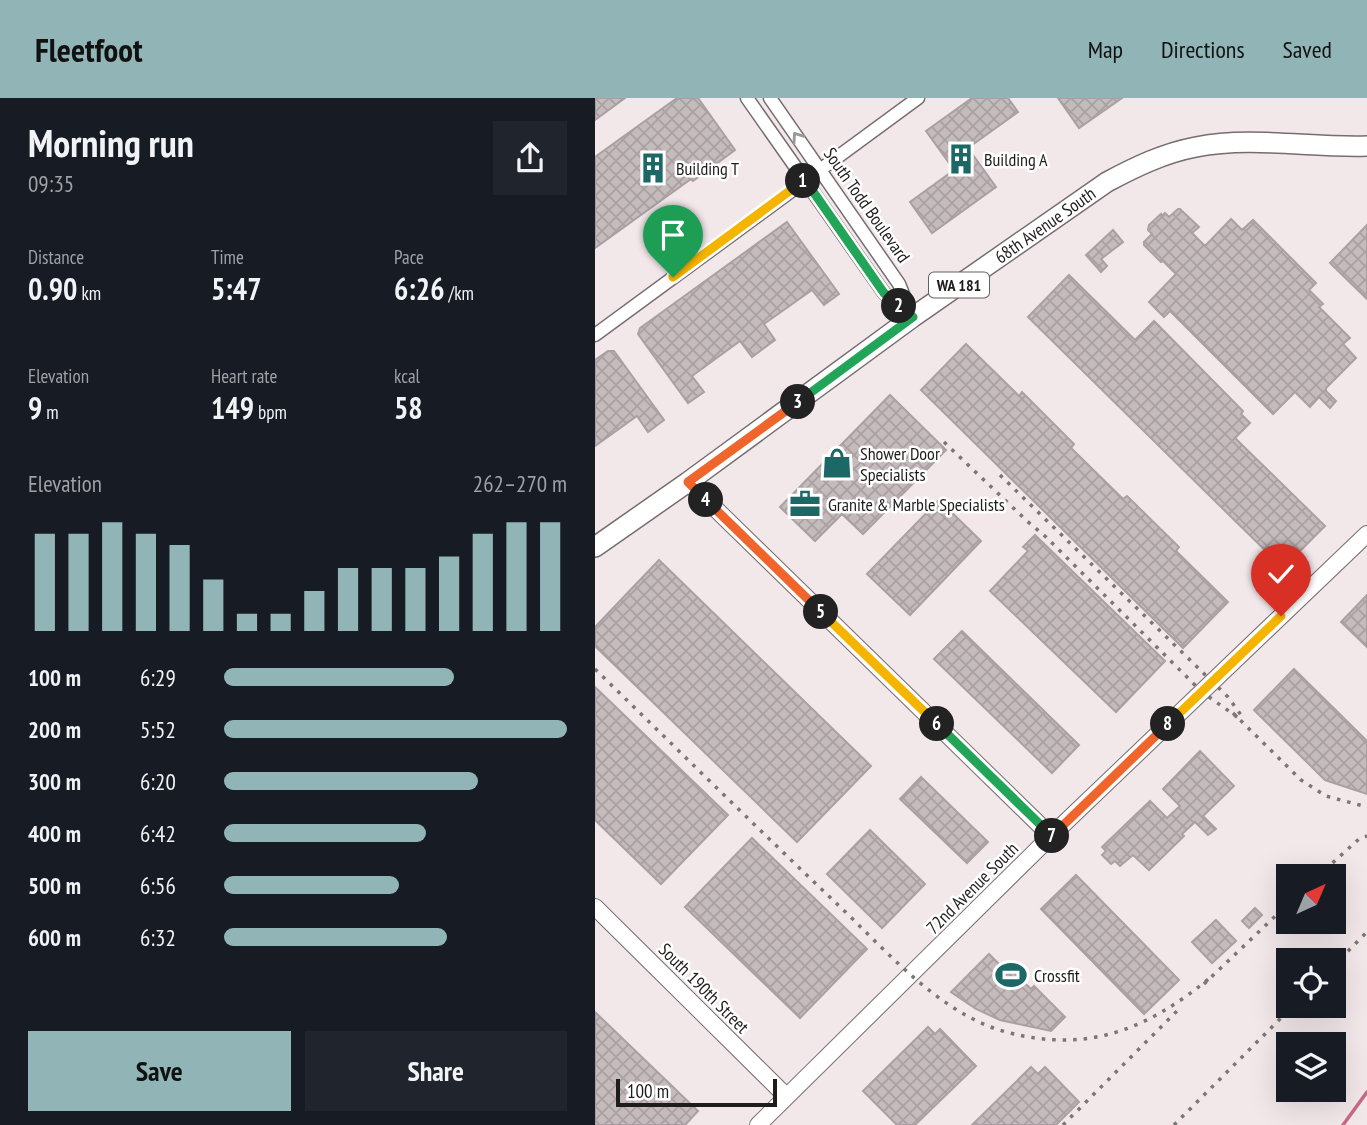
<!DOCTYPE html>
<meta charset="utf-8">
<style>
:root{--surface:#171b24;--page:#20242c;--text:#f1f3f6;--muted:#9ea1a6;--accent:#91b4b6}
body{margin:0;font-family:"PT Sans Narrow",sans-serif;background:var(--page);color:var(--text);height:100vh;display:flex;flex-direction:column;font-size:26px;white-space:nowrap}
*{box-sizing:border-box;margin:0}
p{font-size:23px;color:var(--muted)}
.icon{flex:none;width:38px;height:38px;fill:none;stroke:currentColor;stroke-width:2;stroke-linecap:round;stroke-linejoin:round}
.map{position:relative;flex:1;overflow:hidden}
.side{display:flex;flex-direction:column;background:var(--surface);width:595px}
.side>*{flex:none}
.needle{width:46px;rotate:44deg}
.tools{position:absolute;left:681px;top:766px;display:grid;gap:14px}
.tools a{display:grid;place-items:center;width:70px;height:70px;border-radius:0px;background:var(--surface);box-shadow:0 7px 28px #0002;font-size:35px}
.scale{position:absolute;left:21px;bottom:18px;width:161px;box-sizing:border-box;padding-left:7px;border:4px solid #1f1c1c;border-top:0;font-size:19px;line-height:24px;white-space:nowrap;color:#1f1c1c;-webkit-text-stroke:5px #fff;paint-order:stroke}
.pin{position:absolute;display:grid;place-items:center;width:60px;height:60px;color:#fff;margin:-72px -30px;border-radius:50% 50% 50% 0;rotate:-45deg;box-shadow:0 0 7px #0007}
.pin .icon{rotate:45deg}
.km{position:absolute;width:35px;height:35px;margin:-18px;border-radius:50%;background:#222;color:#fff;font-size:19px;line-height:35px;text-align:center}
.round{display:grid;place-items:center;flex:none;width:74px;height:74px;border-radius:0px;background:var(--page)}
.summary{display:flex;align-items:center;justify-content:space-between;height:119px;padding:0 28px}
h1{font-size:38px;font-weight:700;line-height:52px}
.figures{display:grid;grid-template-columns:repeat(3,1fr);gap:10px;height:119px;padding:7px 28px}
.figures div{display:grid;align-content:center}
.figures b{font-size:30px;font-weight:700}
.figures small{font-size:19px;font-weight:400}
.figures p{font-size:19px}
.chart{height:196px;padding:14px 28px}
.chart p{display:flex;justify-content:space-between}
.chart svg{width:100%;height:126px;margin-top:7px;stroke:var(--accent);stroke-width:6}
.primary-button{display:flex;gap:14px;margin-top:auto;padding:14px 28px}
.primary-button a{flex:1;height:80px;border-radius:0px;background:var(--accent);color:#111;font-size:28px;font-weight:700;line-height:80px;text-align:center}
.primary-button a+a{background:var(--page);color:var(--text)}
ul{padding:0 28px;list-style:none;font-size:23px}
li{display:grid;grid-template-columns:112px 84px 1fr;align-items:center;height:52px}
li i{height:18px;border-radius:9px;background:var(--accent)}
header{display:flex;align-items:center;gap:42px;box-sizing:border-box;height:98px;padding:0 35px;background:var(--accent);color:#111}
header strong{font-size:33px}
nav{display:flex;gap:38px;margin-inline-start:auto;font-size:24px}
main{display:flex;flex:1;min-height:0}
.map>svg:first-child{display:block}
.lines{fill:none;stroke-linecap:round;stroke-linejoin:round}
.stream{stroke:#c76b87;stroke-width:3.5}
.building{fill:url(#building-cross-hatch);stroke:#aa9fa2;stroke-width:2}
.minor-casing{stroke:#766d6f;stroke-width:15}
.tertiary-casing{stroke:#766d6f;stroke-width:18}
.primary-casing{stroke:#766d6f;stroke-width:22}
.minor{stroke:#fff;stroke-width:12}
.tertiary{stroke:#fff;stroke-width:16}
.primary{stroke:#fff;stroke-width:19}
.rail{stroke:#7b7576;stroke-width:3.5;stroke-dasharray:3.5 7;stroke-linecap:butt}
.oneway{stroke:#9a9999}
.split-1-casing{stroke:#fff;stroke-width:14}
.split-2-casing{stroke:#fff;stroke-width:14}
.split-3-casing{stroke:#fff;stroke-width:14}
.split-4-casing{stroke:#fff;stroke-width:14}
.split-5-casing{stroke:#fff;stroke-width:14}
.split-6-casing{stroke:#fff;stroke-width:14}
.split-7-casing{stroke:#fff;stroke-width:14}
.split-8-casing{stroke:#fff;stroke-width:14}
.split-9-casing{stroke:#fff;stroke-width:14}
.split-1{stroke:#f5b400;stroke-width:9}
.split-2{stroke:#22a559;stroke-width:9}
.split-3{stroke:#22a559;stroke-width:9}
.split-4{stroke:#f0652b;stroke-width:9}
.split-5{stroke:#f0652b;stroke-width:9}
.split-6{stroke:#f5b400;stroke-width:9}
.split-7{stroke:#22a559;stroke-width:9}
.split-8{stroke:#f0652b;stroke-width:9}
.split-9{stroke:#f5b400;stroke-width:9}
.labels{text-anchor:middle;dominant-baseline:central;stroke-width:5;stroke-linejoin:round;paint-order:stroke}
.shield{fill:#fff;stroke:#626060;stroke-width:2}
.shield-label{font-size:16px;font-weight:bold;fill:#1f1c1c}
.poi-label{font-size:18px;fill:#1f1c1c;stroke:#fff;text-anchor:start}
.street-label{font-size:18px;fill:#1f1c1c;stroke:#fff}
</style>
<header>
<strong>Fleetfoot</strong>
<nav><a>Map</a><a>Directions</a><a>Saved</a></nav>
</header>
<main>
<section class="side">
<div class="summary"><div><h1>Morning run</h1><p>09:35</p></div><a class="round"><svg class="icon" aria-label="share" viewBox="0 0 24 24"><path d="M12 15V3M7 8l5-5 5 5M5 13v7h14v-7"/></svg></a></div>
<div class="figures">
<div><p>Distance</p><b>0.90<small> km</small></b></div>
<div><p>Time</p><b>5:47</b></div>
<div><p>Pace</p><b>6:26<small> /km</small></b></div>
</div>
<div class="figures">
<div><p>Elevation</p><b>9<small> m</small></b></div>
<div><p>Heart rate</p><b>149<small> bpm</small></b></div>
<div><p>kcal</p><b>58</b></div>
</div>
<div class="chart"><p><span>Elevation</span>262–270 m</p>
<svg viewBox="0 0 160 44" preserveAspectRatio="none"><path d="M5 44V10M15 44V10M25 44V6M35 44V10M45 44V14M55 44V26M65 44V38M75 44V38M85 44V30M95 44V22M105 44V22M115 44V22M125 44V18M135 44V10M145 44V6M155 44V6"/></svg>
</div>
<ul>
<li><b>100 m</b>6:29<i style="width:67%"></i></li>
<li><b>200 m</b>5:52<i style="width:100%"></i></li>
<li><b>300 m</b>6:20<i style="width:74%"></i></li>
<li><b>400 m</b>6:42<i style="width:59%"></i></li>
<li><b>500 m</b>6:56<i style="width:51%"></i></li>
<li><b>600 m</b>6:32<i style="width:65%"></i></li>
</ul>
<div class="primary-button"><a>Save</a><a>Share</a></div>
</section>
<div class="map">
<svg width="772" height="1027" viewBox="0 0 772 1027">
<defs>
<pattern id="building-cross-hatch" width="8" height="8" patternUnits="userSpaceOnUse" patternTransform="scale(1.75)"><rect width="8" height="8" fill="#c5bbbd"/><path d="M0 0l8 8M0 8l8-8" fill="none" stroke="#a9a0a2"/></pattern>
</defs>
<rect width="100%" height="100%" fill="#f2e8ea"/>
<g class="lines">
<polyline class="stream" points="748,1027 772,994"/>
</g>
<g class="building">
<polygon points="0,0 30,0 0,22"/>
<polygon points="82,0 103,0 140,52 98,83 96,81 0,150 0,59"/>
<polygon points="377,0 413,0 423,14 373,50 401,89 337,135 315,104 359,72 331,33"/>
<polygon points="463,0 527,0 484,30"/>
<polygon points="583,111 585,111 604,129 597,135 610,148 636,121 647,132 658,122 721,185 714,192 728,206 724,209 755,240 748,246 761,260 731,290 731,293 741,303 735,310 724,299 715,309 700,294 678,316 575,213 569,219 554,204 581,176 568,163 566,164 549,147 549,144 557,136 553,132 554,127 566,116 567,118 570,115 574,119"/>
<polygon points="192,124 244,196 229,207 217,192 169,226 180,242 157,259 145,243 97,278 109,294 93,305 43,236 45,230"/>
<polygon points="772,127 772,201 735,165"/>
<polygon points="518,132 528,144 506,161 512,168 506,174 491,157"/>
<polygon points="474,177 540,242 559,223 648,313 646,316 655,325 640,340 730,428 688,470 433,219"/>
<polygon points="371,246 424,298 427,294 479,346 476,350 528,401 532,398 584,449 581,453 633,504 588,550 326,292"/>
<polygon points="13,253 19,253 69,322 53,334 42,318 0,348 0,262"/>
<polygon points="295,297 351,352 268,436 247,416 220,443 185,409"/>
<polygon points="344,402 386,443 315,517 272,476"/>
<polygon points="440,437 570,563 521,614 395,493 433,453 428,449"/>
<polygon points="64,462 276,668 202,744 0,548 0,529"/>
<polygon points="772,497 772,549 746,524"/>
<polygon points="367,533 484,647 457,675 339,561"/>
<polygon points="699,571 772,643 772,696 730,682 659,612"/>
<polygon points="0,589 133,717 66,786 0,722"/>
<polygon points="605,653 639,688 608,718 621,731 613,737 600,724 587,736 589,738 554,772 538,757 525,768 520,763 516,766 507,757 511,753 507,749 555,703 572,720 585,708 568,691"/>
<polygon points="326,679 393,744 372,765 305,701"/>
<polygon points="275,732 330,786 287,830 232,776"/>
<polygon points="157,740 272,851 205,920 90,809"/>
<polygon points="481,777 584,882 549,916 446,811"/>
<polygon points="660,810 667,817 654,830 647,823"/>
<polygon points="621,822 641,843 617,865 597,844"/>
<polygon points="394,856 415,877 418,874 436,891 439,888 470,919 456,933 405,922 381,911 356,894"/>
<polygon points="0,914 103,1013 90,1027 0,1027"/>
<polygon points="333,929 340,936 345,931 381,968 320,1027 302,1027 268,993"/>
<polygon points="436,969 443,976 450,969 484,1004 461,1027 377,1027"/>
</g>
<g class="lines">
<g class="minor-casing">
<g id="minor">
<polyline points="152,0 289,195 318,219"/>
<polyline points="175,0 304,186 316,216"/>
<polyline points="0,237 323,0"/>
</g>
</g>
<g class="tertiary-casing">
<g id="tertiary">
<polyline points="93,384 456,738"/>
<polyline points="0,809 191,998"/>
<polyline points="163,1027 456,738 772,436"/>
</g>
</g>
<g class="primary-casing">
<path id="primary" d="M0,449l93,-65 225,-165 194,-135c28,-15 57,-29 89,-35 56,-11 114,1 171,-1"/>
</g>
<use href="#minor" class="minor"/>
<use href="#tertiary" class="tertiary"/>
<use href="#primary" class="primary"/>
<g class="rail">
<polyline points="349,344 432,423 451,439 607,594 645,621"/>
<polyline points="405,377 633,599 646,617"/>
<path d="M0,571c80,78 159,156 240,233 49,46 104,112 171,130 83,22 142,-3 205,-55"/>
<polyline points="638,615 706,682 731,698 772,709"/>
<polyline points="722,779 764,741 772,738"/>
<polyline points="738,868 772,834"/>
<polyline points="609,886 693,806"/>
<polyline points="468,1027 582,913"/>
<polyline points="579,1027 698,908"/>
</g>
</g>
<defs><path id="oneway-chevron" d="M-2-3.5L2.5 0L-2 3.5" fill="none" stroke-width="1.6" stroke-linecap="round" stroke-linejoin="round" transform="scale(1.75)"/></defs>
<use class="oneway" href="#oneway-chevron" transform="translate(202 39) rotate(-125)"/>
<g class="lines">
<g class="split-1-casing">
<polyline id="split-1" points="78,179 208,83"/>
</g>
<g class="split-2-casing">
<polyline id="split-2" points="208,83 210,82 289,195 304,208"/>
</g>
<g class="split-3-casing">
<polyline id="split-3" points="203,304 318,219 304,208"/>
</g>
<g class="split-4-casing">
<polyline id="split-4" points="111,402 93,384 203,304"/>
</g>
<g class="split-5-casing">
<polyline id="split-5" points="111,402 226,514"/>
</g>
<g class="split-6-casing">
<polyline id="split-6" points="226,514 342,626"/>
</g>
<g class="split-7-casing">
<polyline id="split-7" points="342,626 457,738"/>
</g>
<g class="split-8-casing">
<polyline id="split-8" points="457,738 573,626"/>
</g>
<g class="split-9-casing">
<polyline id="split-9" points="573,626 686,518"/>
</g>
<use href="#split-1" class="split-1"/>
<use href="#split-2" class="split-2"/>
<use href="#split-3" class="split-3"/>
<use href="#split-4" class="split-4"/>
<use href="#split-5" class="split-5"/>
<use href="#split-6" class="split-6"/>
<use href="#split-7" class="split-7"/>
<use href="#split-8" class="split-8"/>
<use href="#split-9" class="split-9"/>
</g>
<defs>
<g id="building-bare" transform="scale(2.415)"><path d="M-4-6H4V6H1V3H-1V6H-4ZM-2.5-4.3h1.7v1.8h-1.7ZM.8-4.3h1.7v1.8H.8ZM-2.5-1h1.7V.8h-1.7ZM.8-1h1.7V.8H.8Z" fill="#1b6867" stroke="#fff" stroke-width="2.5" paint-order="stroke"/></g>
<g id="shop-bare" transform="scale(2.415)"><path d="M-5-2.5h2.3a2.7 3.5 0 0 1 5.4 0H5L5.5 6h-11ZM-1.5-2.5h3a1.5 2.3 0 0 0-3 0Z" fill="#1b6867" stroke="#fff" stroke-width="2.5" paint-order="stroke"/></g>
<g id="office-bare" transform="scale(2.415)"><path d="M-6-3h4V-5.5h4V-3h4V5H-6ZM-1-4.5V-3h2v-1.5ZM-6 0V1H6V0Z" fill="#1b6867" stroke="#fff" stroke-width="2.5" paint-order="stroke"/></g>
<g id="stadium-bare" transform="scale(2.415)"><path d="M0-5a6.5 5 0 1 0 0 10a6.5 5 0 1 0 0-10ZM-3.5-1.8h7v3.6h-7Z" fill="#1b6867" stroke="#fff" stroke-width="2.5" paint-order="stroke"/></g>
</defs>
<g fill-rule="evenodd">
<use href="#building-bare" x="366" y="61"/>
<use href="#building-bare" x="58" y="70"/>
<use href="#shop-bare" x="242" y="365"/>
<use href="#office-bare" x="210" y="406"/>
<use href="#stadium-bare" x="416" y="877"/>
</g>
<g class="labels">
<rect class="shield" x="334" y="174.5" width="60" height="25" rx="5"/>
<g class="shield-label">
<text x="364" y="187">WA 181</text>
</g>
<g class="poi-label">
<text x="389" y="61">Building A</text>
<text x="81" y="70">Building T</text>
<text x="265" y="355">Shower Door<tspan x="265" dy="21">Specialists</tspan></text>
<text x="233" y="406">Granite &amp; Marble Specialists</text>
<text x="439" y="877">Crossfit</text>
</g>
<g class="street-label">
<text transform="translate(272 107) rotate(55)">South Todd Boulevard</text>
<text transform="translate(450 127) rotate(-35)">68th Avenue South</text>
<text transform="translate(377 790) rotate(-45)">72nd Avenue South</text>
<text transform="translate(109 890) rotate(45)">South 190th Street</text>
</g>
</g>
</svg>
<div class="tools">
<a><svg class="needle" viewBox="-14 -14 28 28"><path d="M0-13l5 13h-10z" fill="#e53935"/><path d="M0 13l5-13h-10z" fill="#9ea1a6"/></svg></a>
<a><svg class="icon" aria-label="locate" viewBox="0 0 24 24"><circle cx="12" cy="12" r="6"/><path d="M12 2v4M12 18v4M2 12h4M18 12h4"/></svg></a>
<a><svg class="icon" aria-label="layers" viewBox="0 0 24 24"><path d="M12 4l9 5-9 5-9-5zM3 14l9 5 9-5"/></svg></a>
</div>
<div class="scale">100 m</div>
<div class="pin" style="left:78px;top:179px;background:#1e9e55"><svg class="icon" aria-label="arrive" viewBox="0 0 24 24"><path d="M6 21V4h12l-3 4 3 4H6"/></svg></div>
<div class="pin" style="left:686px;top:518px;background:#d93025"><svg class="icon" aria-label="check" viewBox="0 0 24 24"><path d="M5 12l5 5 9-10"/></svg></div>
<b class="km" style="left:208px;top:83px">1</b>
<b class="km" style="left:304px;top:208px">2</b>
<b class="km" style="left:203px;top:304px">3</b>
<b class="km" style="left:111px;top:402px">4</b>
<b class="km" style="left:226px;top:514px">5</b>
<b class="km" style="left:342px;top:626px">6</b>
<b class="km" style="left:457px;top:738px">7</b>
<b class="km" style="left:573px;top:626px">8</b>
</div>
</main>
